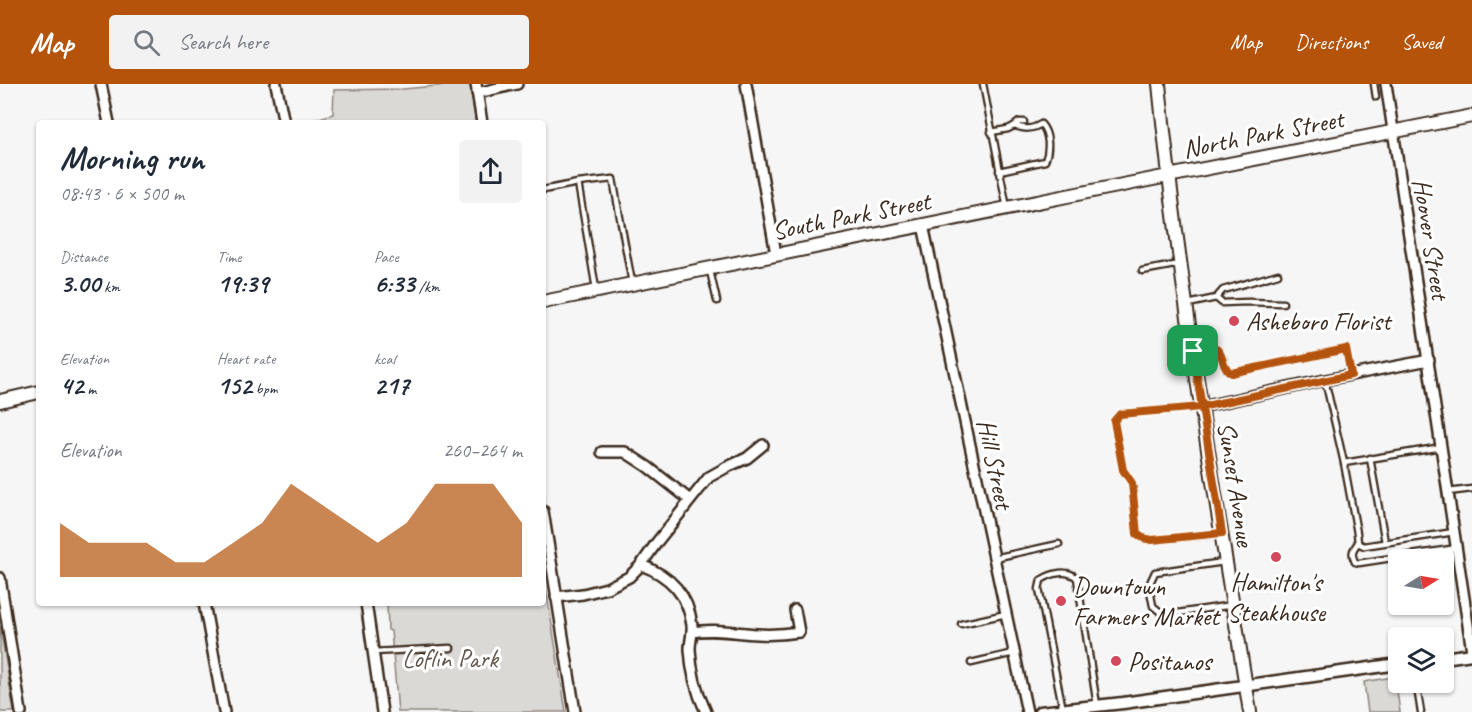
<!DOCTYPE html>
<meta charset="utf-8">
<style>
:root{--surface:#fff;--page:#f2f2f3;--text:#1f2937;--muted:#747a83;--accent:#b45309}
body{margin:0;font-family:Caveat,sans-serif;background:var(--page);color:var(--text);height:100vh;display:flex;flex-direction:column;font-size:22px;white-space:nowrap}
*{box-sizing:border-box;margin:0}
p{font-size:20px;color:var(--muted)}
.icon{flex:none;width:33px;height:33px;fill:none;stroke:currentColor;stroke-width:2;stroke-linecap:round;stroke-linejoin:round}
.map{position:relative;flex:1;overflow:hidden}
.panel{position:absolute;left:36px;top:36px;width:510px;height:486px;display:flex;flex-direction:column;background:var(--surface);border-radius:6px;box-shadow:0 2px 4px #0004}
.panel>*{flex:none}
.needle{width:39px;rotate:79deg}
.buttons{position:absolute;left:1388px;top:465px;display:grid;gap:12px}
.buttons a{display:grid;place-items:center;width:66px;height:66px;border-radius:6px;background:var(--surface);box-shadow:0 2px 4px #0004;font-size:30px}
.pin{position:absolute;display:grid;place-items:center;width:51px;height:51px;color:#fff;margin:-26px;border-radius:12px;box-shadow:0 3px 9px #0006}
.round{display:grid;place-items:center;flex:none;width:63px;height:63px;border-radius:6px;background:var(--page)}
.head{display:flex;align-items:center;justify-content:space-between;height:102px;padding:0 24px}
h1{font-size:33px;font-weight:700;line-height:45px}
.stats{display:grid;grid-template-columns:repeat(3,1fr);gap:9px;height:102px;padding:6px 24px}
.stats div{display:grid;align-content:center}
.stats b{font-size:26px;font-weight:700}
.stats small{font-size:16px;font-weight:400}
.stats p{font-size:16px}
.chart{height:168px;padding:12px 24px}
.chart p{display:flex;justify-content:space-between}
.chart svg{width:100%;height:108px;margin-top:6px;fill:var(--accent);opacity:.7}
header{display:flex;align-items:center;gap:36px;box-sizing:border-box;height:84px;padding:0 30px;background:var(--accent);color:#fff}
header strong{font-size:28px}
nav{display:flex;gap:33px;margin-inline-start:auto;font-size:21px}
.search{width:420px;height:54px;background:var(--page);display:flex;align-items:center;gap:15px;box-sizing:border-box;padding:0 21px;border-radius:6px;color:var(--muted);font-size:22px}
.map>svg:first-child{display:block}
.green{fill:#dbd9d6;stroke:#8b827a;stroke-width:1.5}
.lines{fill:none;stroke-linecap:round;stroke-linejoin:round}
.service-casing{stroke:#3b2a1e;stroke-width:9}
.minor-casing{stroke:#3b2a1e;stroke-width:14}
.tertiary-casing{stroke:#3b2a1e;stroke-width:15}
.secondary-casing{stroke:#3b2a1e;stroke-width:16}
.service{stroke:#fff;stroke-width:4.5}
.minor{stroke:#fff;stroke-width:9}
.tertiary{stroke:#fff;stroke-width:10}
.secondary{stroke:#fff;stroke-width:12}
.route-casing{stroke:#fff;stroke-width:12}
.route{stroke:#b45309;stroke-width:8}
.poi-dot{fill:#d1495b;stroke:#fff;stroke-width:2}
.labels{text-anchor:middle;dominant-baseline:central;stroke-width:6;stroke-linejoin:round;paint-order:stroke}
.street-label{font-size:26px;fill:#3b2a1e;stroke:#fff}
.poi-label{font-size:26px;fill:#3b2a1e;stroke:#fff;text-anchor:start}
.park-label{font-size:26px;fill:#63564c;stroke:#fff}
</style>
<header>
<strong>Map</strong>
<div class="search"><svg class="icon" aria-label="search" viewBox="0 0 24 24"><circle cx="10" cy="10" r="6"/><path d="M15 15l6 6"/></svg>Search here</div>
<nav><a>Map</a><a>Directions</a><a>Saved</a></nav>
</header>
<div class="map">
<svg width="1472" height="628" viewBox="0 0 1472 628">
<rect width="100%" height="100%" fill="#f7f6f6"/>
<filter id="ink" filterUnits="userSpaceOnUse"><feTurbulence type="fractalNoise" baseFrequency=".0167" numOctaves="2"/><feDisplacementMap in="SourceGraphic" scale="12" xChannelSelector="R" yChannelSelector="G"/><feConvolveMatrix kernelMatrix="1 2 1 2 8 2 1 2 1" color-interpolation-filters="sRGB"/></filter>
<g filter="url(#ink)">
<g class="green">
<polygon points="459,0 470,0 476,39 303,39 333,30 334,6 403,5"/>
<polygon points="543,486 566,628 398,628 391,547 388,546 387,519 543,519"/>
<polygon points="0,542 14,628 0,628"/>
<polygon points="1398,592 1398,598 1410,599 1411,604 1397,607 1400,628 1368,628 1364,598"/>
</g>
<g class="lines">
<g class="service-casing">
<g id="service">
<polyline points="983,0 1007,124"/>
<polyline points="1374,0 1376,13"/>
<polyline points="1014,42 1019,38 1024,38"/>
<path d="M991,48l17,-3 6,-3c11,3 17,4 27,-2 8,9 9,25 4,37l-46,10"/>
<polyline points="578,99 596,205"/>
<polyline points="543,106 578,99 613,95 632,199"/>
<polyline points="710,187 717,217"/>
<polyline points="1142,187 1180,180"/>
<polyline points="1216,214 1222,219 1248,218 1283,219"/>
<polyline points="1188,220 1216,214 1223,206 1278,190"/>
<path d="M1195,267c25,-4 24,-4 32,19l4,3 115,-24 5,26"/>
<path d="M1325,296l19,83 13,70 1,10c-6,7 -7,11 -3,19l4,1 98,-15"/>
<polyline points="1199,323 1120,330 1114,337 1123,386 1132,399 1137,450 1143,454 1152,456 1219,450"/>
<polyline points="1370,374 1385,458"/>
<polyline points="1344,379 1442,363"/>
<polyline points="1448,408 1472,405"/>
<polyline points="1358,459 1364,462 1454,448"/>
<polyline points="994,474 1059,460"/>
<polyline points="1224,478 1155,488 1149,501 1153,522 1164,531 1233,521"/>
<polyline points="961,540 1006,530"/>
<polyline points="373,568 451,564"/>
<polyline points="971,579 1014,569"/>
<polyline points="1416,598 1421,628"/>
<path d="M1063,626l-24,-121 2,-9c11,-7 26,-11 36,-2l20,127"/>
</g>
</g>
<g class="minor-casing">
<g id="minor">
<polyline points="101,0 109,39"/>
<polyline points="276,0 284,39"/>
<polyline points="476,0 482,39"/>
<polyline points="746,0 776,170"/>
<polyline points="1386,0 1472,567"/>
<polyline points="477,9 517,0"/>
<polyline points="923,141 1027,628"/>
<polyline points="1201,323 1325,296 1429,276"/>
<polyline points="602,368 625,368 648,383 690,416"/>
<polyline points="543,427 575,628"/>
<path d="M641,481c28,10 47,29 51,60 1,8 -2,16 -2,24 1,22 6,42 16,63"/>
<polyline points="0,494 21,628"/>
<polyline points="556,513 583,510 607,504 629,493 641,481 657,458 709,393 727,383 747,374 763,361"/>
<polyline points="204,519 224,628"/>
<polyline points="366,519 382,628"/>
<path d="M692,548c22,-4 43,1 65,2 14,1 28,0 42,-2l-4,-22"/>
</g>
</g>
<g class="tertiary-casing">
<g id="tertiary">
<polyline points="1443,574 1472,570"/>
<polyline points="1040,628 1123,619 1398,580"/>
</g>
</g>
<g class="secondary-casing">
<g id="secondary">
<path d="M1159,0c21,211 58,419 91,628"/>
<polyline points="543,218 1067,112 1472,32"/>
<polyline points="0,317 39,308"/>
</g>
</g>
<use href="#service" class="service"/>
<use href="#minor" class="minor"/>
<use href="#tertiary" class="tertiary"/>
<use href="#secondary" class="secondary"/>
</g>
</g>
<g class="lines" filter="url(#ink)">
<g class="route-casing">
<path id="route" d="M1193,267l29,182 -70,7 -9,-2 -6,-4 -5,-51 -9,-13 -9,-49 6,-7 81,-7 150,-32 -5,-26 -115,24c-10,-6 -7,-22 -17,-25 -6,-1 -16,2 -21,3"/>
</g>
<use href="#route" class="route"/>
</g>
<g class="poi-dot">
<circle cx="1234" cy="237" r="6"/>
<circle cx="1276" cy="473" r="6"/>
<circle cx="1061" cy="517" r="6"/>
<circle cx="1116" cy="577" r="6"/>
</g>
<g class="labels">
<g class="street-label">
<text transform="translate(1263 50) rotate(-11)">North Park Street</text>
<text transform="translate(851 132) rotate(-11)">South Park Street</text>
<text transform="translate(1431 155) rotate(81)">Hoover Street</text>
<text transform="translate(995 380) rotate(78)">Hill Street</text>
<text transform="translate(1236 400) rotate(81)">Sunset Avenue</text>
</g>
<g class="poi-label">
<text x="1246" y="237">Asheboro Florist</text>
<text x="1276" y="498" text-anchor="middle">Hamilton's<tspan x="1276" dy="30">Steakhouse</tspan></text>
<text x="1073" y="502">Downtown<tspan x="1073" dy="30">Farmers Market</tspan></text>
<text x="1128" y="577">Positanos</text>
</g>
<g class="park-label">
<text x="450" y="574">Loflin Park</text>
</g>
</g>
</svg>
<div class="buttons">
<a><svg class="needle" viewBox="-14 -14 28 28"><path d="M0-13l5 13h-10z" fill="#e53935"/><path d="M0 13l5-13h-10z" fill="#747a83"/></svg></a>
<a><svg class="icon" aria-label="layers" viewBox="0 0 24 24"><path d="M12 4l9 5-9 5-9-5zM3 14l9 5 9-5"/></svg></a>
</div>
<div class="pin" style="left:1193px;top:267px;background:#1e9e55"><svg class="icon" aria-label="arrive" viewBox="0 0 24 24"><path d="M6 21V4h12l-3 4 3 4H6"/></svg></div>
<section class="panel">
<div class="head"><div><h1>Morning run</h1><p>08:43 · 6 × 500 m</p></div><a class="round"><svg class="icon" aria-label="share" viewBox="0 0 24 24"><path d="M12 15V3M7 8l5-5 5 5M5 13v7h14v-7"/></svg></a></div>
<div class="stats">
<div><p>Distance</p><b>3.00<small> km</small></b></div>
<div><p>Time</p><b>19:39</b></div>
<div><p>Pace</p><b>6:33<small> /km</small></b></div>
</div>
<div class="stats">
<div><p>Elevation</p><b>42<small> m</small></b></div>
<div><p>Heart rate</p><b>152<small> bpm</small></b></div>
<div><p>kcal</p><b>217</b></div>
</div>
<div class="chart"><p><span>Elevation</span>260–264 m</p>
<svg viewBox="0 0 160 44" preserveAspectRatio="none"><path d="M0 44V22L10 30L20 30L30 30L40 38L50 38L60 30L70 22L80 6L90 14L100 22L110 30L120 22L130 6L140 6L150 6L160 22V44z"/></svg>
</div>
</section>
</div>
